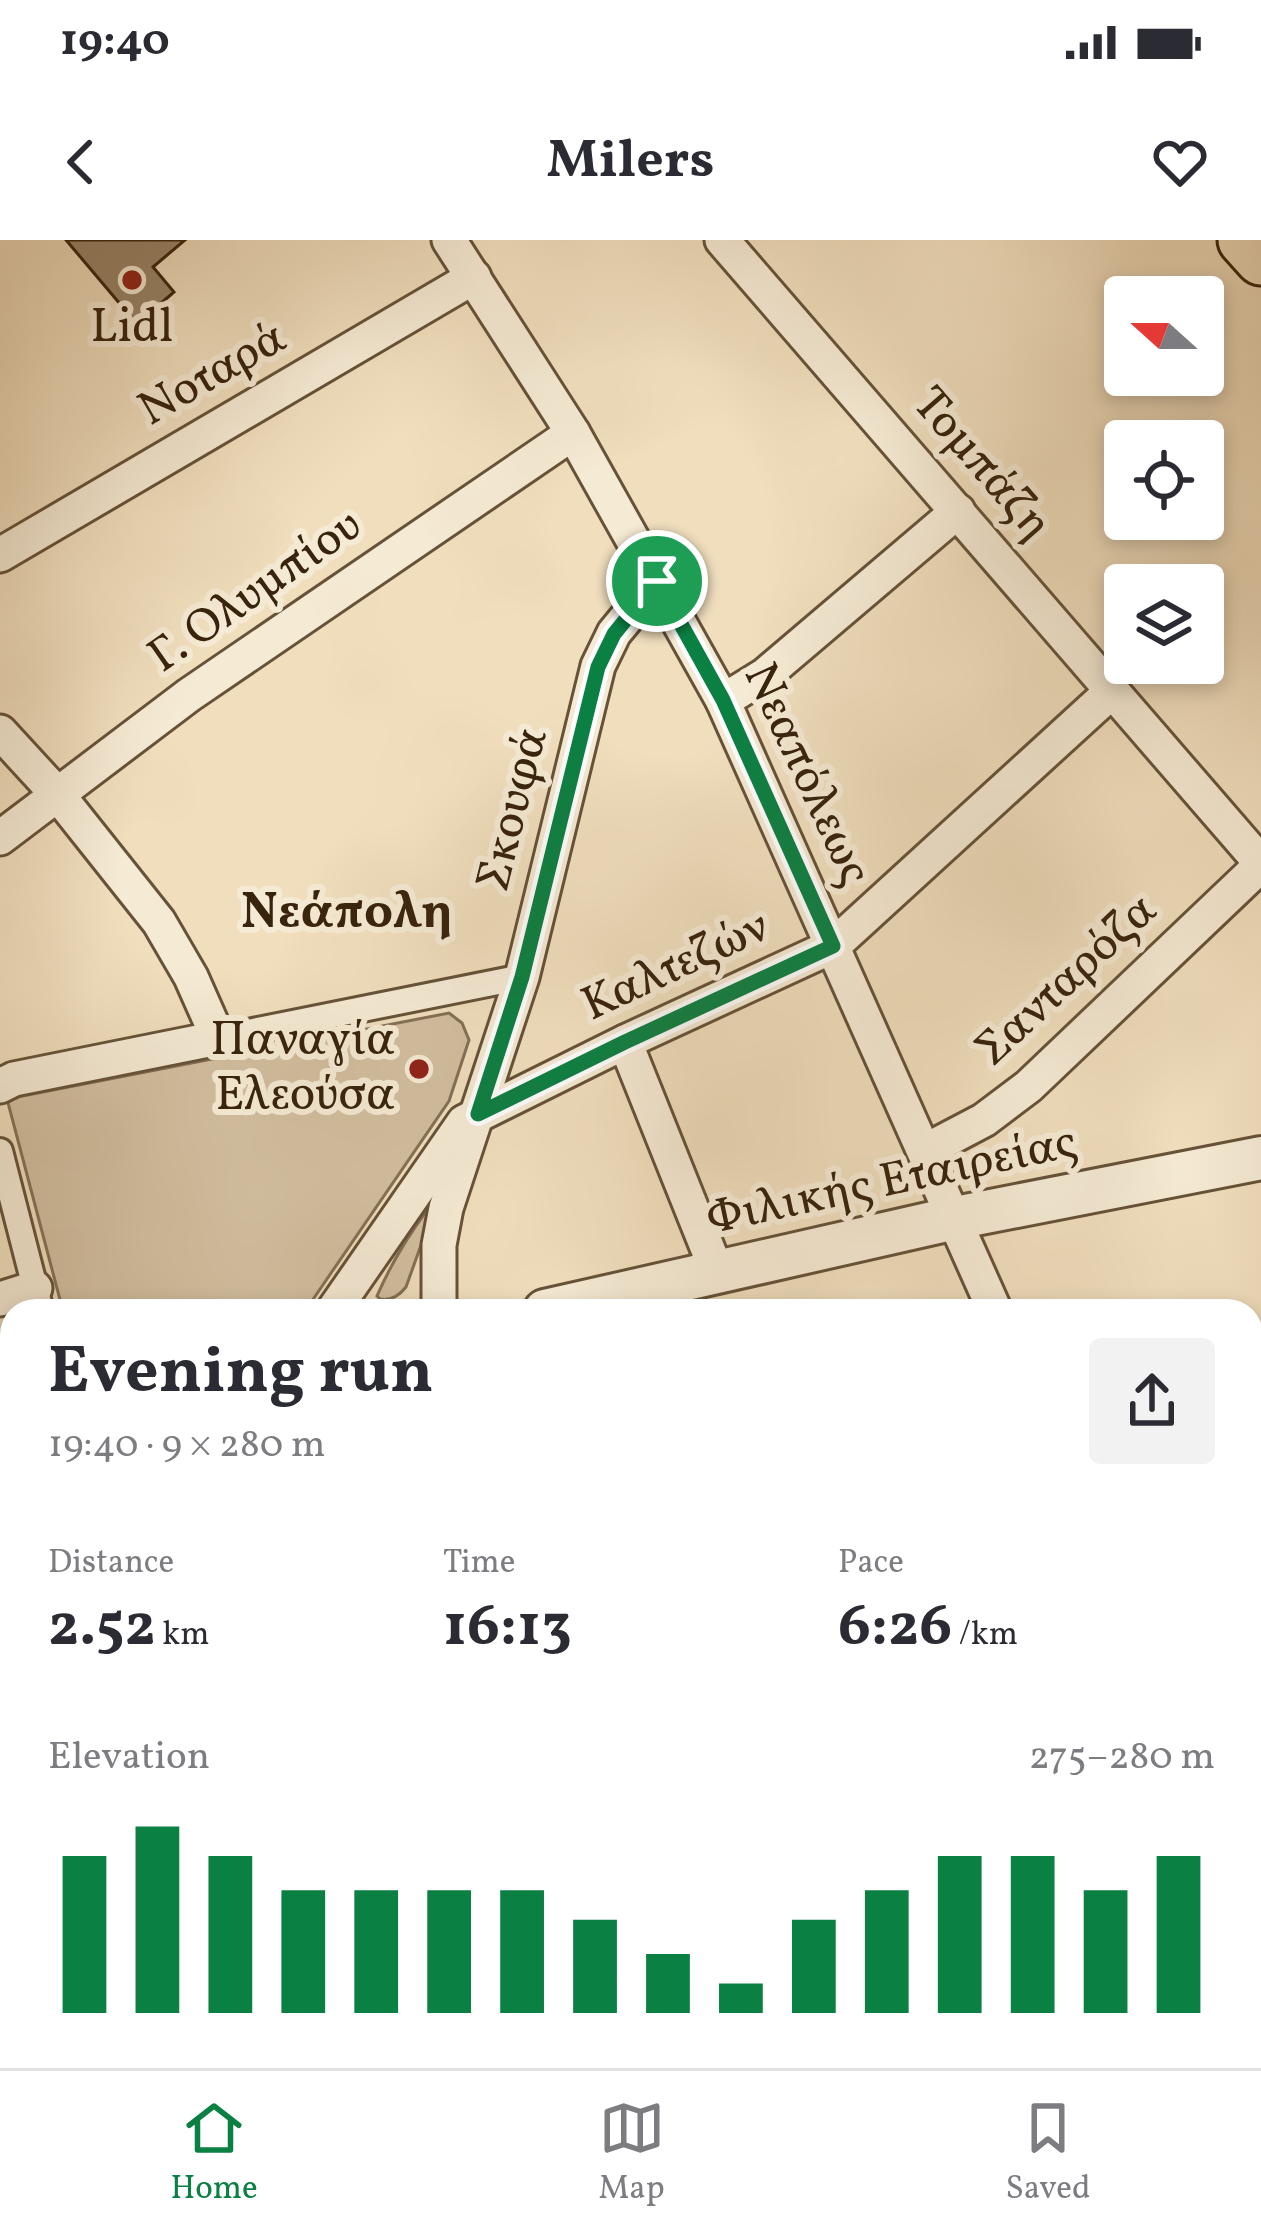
<!DOCTYPE html>
<meta charset="utf-8">
<style>
:root{--surface:#fff;--page:#f2f2f3;--text:#2b2b33;--muted:#7c7c81;--line:#e1e1e2;--accent:#0b8043}
body{margin:0;font-family:Vollkorn,serif;background:var(--page);color:var(--text);height:100vh;display:flex;flex-direction:column;font-size:45px;white-space:nowrap}
*{box-sizing:border-box;margin:0}
p{font-size:39px;color:var(--muted)}
.icon{flex:none;width:66px;height:66px;fill:none;stroke:currentColor;stroke-width:2;stroke-linecap:round;stroke-linejoin:round}
.map{position:relative;flex:1;overflow:hidden}
.sheet{position:absolute;left:0px;top:1059px;width:1263px;height:771px;display:flex;flex-direction:column;background:var(--surface);border-radius:36px 36px 0 0;box-shadow:0 6px 18px #0003}
.sheet>*{flex:none}
.needle{width:78px;rotate:291deg}
.tools{position:absolute;left:1104px;top:36px;display:grid;gap:24px}
.tools a{display:grid;place-items:center;width:120px;height:120px;border-radius:12px;background:var(--surface);box-shadow:0 6px 18px #0003;font-size:60px}
.pin{position:absolute;display:grid;place-items:center;width:102px;height:102px;color:#fff;margin:-51px;border:6px solid #fff;border-radius:50%;box-shadow:0 3px 12px #0007}
.round{display:grid;place-items:center;flex:none;width:126px;height:126px;border-radius:12px;background:var(--page)}
.overview{display:flex;align-items:center;justify-content:space-between;height:204px;padding:0 48px}
h1{font-size:66px;font-weight:700;line-height:90px}
.metrics{display:grid;grid-template-columns:repeat(3,1fr);gap:18px;height:204px;padding:12px 48px}
.metrics div{display:grid;align-content:center}
.metrics b{font-size:60px;font-weight:700}
.metrics small{font-size:33px;font-weight:400}
.metrics p{font-size:33px}
.chart{height:336px;padding:24px 48px}
.chart p{display:flex;justify-content:space-between}
.chart svg{width:100%;height:216px;margin-top:12px;stroke:var(--accent);stroke-width:6}
.status{display:flex;justify-content:space-between;align-items:center;height:84px;padding:0 60px;background:var(--surface);direction:ltr}
.status svg{height:33px;fill:currentColor}
header{display:flex;justify-content:space-between;align-items:center;height:156px;padding:0 48px;background:var(--surface);font-size:54px;font-weight:700}
.tabs{display:flex;justify-content:space-around;align-items:center;height:168px;border-top:3px solid var(--line);background:var(--surface);font-size:33px;color:var(--muted)}
.tabs a{display:grid;justify-items:center;gap:6px}
.tabs .active{color:var(--accent)}
.map>svg:first-child{display:block}
.green{fill:#d1be9f;stroke:#847056;stroke-width:3}
.building{fill:#988468;stroke:#38230c;stroke-width:3}
.lines{fill:none;stroke-linecap:round;stroke-linejoin:round}
.pedestrian-casing{stroke:#665238;stroke-width:30}
.minor-casing{stroke:#665238;stroke-width:39}
.tertiary-casing{stroke:#665238;stroke-width:48}
.primary-casing{stroke:#38230c;stroke-width:57}
.pedestrian{stroke:#f5ead4;stroke-width:24}
.minor{stroke:#f5ead4;stroke-width:33}
.tertiary{stroke:#f5ead4;stroke-width:42}
.primary{stroke:#f0debd;stroke-width:51}
.route-casing{stroke:#fff;stroke-width:24}
.route{stroke:#0b8043;stroke-width:15}
.poi-dot{fill:#8f2418;stroke:#f5ead4;stroke-width:4.5}
.labels{text-anchor:middle;dominant-baseline:central;stroke-width:12;stroke-linejoin:round;paint-order:stroke}
.poi-label{font-size:48px;fill:#38230c;stroke:#f5ead4}
.street-label{font-size:48px;fill:#38230c;stroke:#f5ead4}
.neighbourhood-label{font-size:51px;font-weight:bold;fill:#38230c;stroke:#f5ead4}
</style>
<div class="status"><b>19:40</b><svg viewBox="0 0 49 12"><path d="M0 12V9h3v3zM5 12V6h3v6zM10 12V3h3v9zM15 12V0h3v12zM26 1h20v11H26zM47 4h2v5h-2z"/></svg></div>
<header><svg class="icon" aria-label="back" viewBox="0 0 24 24"><path d="M15 5l-7 7 7 7"/></svg>Milers<svg class="icon" aria-label="heart" viewBox="0 0 24 24"><path d="M12 20l-8-8c-3-5 5-10 8-4 3-6 11-1 8 4z"/></svg></header>
<div class="map">
<svg width="1261" height="1828" viewBox="0 0 1261 1828">
<rect width="100%" height="100%" fill="#f0debd"/>
<filter id="stains"><feTurbulence type="fractalNoise" baseFrequency=".00167" numOctaves="4"/><feColorMatrix values="0 0 0 0 .2 0 0 0 0 .09 0 0 0 0 .02 0 0 0 .5 -.17"/></filter>
<radialGradient id="worn" r=".72"><stop offset=".6" stop-color="#630" stop-opacity="0"/><stop offset="1" stop-color="#630" stop-opacity=".3"/></radialGradient>
<g class="green">
<polygon points="449,773 462,783 469,800 449,861 305,1071 63,1071 7,859"/>
<path d="M425,973l4,1 1,6 -24,67c-7,9 -15,14 -26,12l-3,-3c13,-30 29,-57 48,-83z"/>
<polygon points="1001,1818 1196,1818 1198,1828 1001,1828"/>
</g>
<g class="building">
<polygon points="66,0 185,0 153,27 174,52 137,84"/>
<polygon points="866,1818 989,1818 989,1828 867,1828"/>
</g>
<g class="lines">
<g class="pedestrian-casing">
<g id="pedestrian">
<polyline points="218,798 522,737"/>
<polyline points="0,911 41,1071"/>
</g>
</g>
<g class="minor-casing">
<g id="minor">
<polyline points="449,0 573,193 723,461 995,1071"/>
<polyline points="722,0 1261,623"/>
<polyline points="0,315 474,37"/>
<polyline points="723,461 765,435 958,271"/>
<polyline points="0,492 58,555 159,682 191,737 218,798 14,839 0,846"/>
<polyline points="0,598 189,455 573,193"/>
<polyline points="625,802 717,1032"/>
<polyline points="925,911 984,880 1029,846 1261,625"/>
<polyline points="0,1059 35,1048"/>
<polyline points="333,1071 464,882 625,802 833,706 1112,451"/>
<polyline points="439,1071 439,1005 446,968 522,737 598,426 614,393 657,341"/>
<polyline points="1251,1427 1261,1425"/>
<polyline points="0,1541 12,1523"/>
<polyline points="825,1818 825,1828"/>
<polyline points="1224,1818 1226,1828"/>
<polyline points="383,1828 383,1818"/>
</g>
</g>
<g class="tertiary-casing">
<g id="tertiary">
<polyline points="545,1071 955,978 1261,918"/>
<polyline points="0,1194 12,1191"/>
</g>
</g>
<g class="primary-casing">
<polyline id="primary" points="1244,0 1261,19"/>
</g>
<use href="#pedestrian" class="pedestrian"/>
<use href="#minor" class="minor"/>
<use href="#tertiary" class="tertiary"/>
<use href="#primary" class="primary"/>
</g>
<g class="lines">
<g class="route-casing">
<polygon id="route" points="657,341 723,460 833,706 625,802 478,874 522,737 598,427 614,394"/>
</g>
<use href="#route" class="route"/>
</g>
<g class="poi-dot">
<circle cx="132" cy="40" r="12"/>
<circle cx="419" cy="829" r="12"/>
</g>
<g class="labels">
<g class="poi-label">
<text x="132" y="88">Lidl</text>
<text x="395" y="801" text-anchor="end">Παναγία<tspan x="395" dy="55">Ελεούσα</tspan></text>
</g>
<g class="street-label">
<text transform="translate(213 135) rotate(-30)">Νοταρά</text>
<text transform="translate(981 225) rotate(49)">Τομπάζη</text>
<text transform="translate(256 352) rotate(-35)">Γ. Ολυμπίου</text>
<text transform="translate(806 535) rotate(65)">Νεαπόλεως</text>
<text transform="translate(514 570) rotate(-76)">Σκουφά</text>
<text transform="translate(676 727) rotate(-25)">Καλτεζών</text>
<text transform="translate(1067 741) rotate(-43)">Σανταρόζα</text>
<text transform="translate(892 942) rotate(-12)">Φιλικής Εταιρείας</text>
</g>
<g class="neighbourhood-label">
<text x="347" y="673">Νεάπολη</text>
</g>
</g>
<rect width="100%" height="100%" filter="url(#stains)"/>
<rect width="100%" height="100%" fill="url(#worn)"/>
</svg>
<div class="tools">
<a><svg class="needle" viewBox="-14 -14 28 28"><path d="M0-13l5 13h-10z" fill="#e53935"/><path d="M0 13l5-13h-10z" fill="#7c7c81"/></svg></a>
<a><svg class="icon" aria-label="locate" viewBox="0 0 24 24"><circle cx="12" cy="12" r="6"/><path d="M12 2v4M12 18v4M2 12h4M18 12h4"/></svg></a>
<a><svg class="icon" aria-label="layers" viewBox="0 0 24 24"><path d="M12 4l9 5-9 5-9-5zM3 14l9 5 9-5"/></svg></a>
</div>
<div class="pin" style="left:657px;top:341px;background:#1e9e55"><svg class="icon" aria-label="arrive" viewBox="0 0 24 24"><path d="M6 21V4h12l-3 4 3 4H6"/></svg></div>
<section class="sheet">
<div class="overview"><div><h1>Evening run</h1><p>19:40 · 9 × 280 m</p></div><a class="round"><svg class="icon" aria-label="share" viewBox="0 0 24 24"><path d="M12 15V3M7 8l5-5 5 5M5 13v7h14v-7"/></svg></a></div>
<div class="metrics">
<div><p>Distance</p><b>2.52<small> km</small></b></div>
<div><p>Time</p><b>16:13</b></div>
<div><p>Pace</p><b>6:26<small> /km</small></b></div>
</div>
<div class="chart"><p><span>Elevation</span>275–280 m</p>
<svg viewBox="0 0 160 44" preserveAspectRatio="none"><path d="M5 44V12M15 44V6M25 44V12M35 44V19M45 44V19M55 44V19M65 44V19M75 44V25M85 44V32M95 44V38M105 44V25M115 44V19M125 44V12M135 44V12M145 44V19M155 44V12"/></svg>
</div>
</section>
</div>
<nav class="tabs">
<a class="active"><svg class="icon" aria-label="home" viewBox="0 0 24 24"><path d="M3 11l9-7 9 7M6 9v11h12V9"/></svg>Home</a>
<a><svg class="icon" aria-label="map" viewBox="0 0 24 24"><path d="M3 6l6-2 6 2 6-2v14l-6 2-6-2-6 2zM9 4v14M15 6v14"/></svg>Map</a>
<a><svg class="icon" aria-label="saved" viewBox="0 0 24 24"><path d="M7 4h10v16l-5-4-5 4z"/></svg>Saved</a>
</nav>
